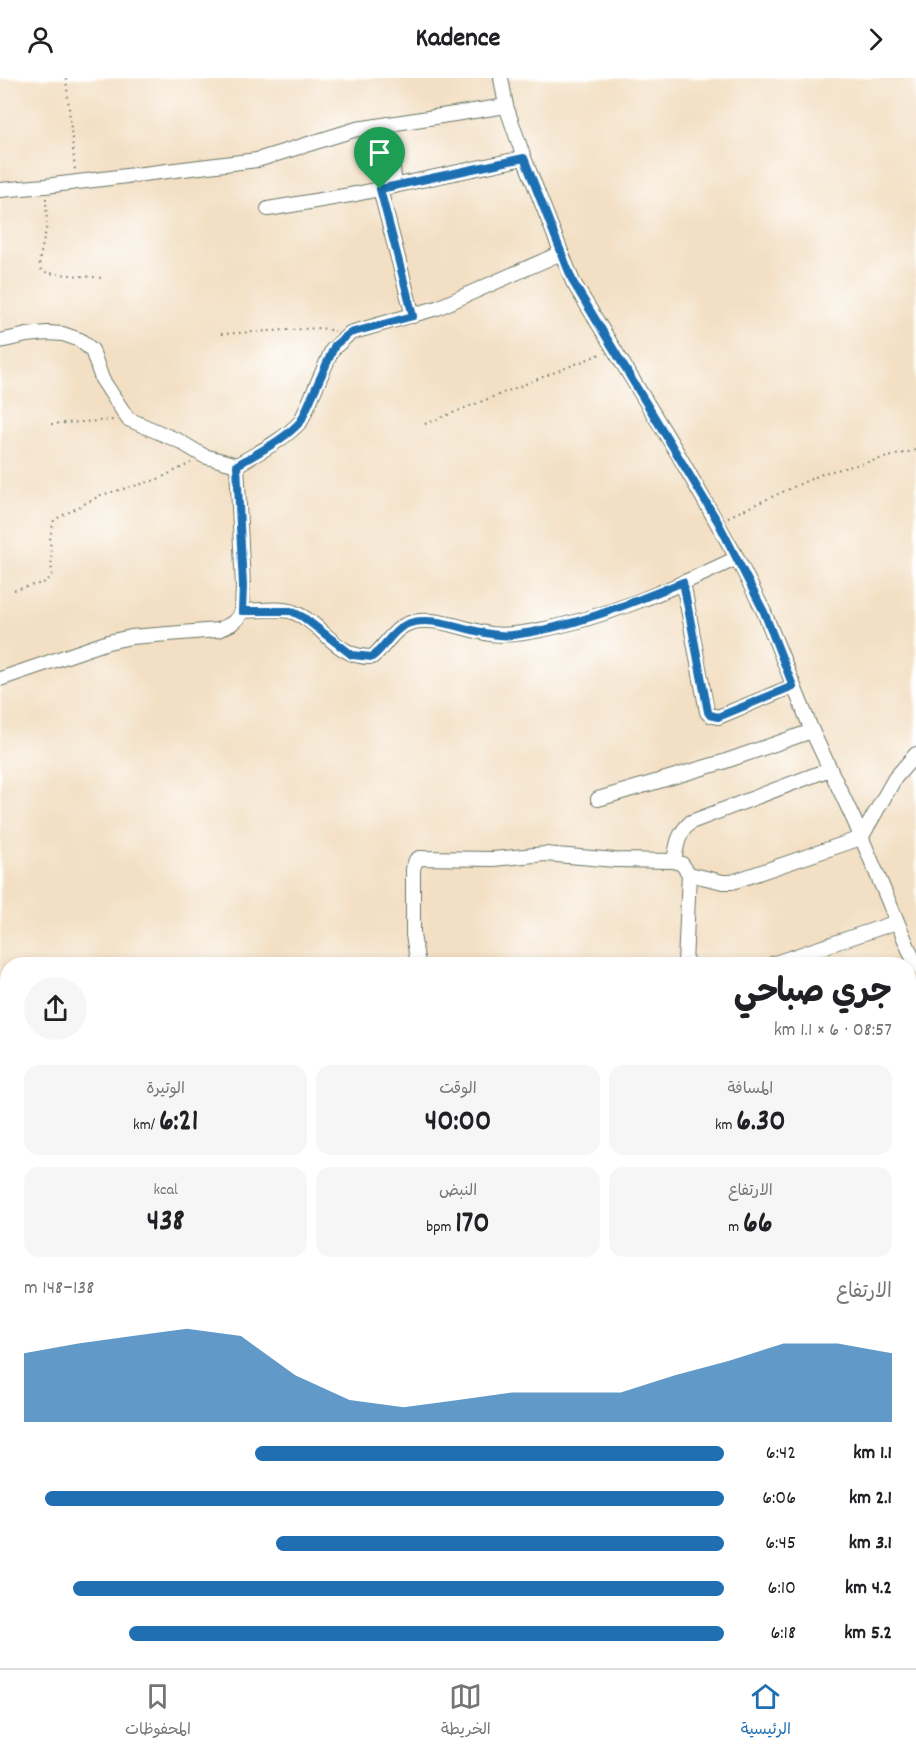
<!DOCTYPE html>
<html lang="ar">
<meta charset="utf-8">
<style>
:root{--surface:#fff;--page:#f6f6f6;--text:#202124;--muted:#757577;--line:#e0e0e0;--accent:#1f6fb2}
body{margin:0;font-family:Dekko,"Playpen Sans Arabic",sans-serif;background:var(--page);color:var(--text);direction:rtl;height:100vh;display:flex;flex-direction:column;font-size:22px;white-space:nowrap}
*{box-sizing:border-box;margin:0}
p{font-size:20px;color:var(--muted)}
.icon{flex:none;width:33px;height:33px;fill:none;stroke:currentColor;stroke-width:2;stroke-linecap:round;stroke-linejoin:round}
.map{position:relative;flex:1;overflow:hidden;direction:ltr}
.side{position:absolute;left:0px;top:879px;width:916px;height:711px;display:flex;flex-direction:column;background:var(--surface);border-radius:24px 24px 0 0;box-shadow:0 3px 9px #0003;direction:rtl}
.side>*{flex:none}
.pin{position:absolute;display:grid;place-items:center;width:51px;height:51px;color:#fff;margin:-62px -26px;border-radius:50% 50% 50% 0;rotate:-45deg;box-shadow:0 0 6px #0007}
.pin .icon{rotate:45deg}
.round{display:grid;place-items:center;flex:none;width:63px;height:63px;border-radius:32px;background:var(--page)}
.headline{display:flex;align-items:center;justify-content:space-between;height:102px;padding:0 24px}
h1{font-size:33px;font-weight:700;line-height:45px}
.stats{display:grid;grid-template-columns:repeat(3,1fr);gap:9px;height:102px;padding:6px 24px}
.stats div{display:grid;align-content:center;border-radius:15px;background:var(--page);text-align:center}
.stats b{font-size:30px;font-weight:700}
.stats small{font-size:16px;font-weight:400}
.stats p{font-size:16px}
.chart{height:168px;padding:12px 24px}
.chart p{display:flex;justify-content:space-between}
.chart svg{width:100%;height:108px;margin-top:6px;fill:var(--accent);opacity:.7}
ul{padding:0 24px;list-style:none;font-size:20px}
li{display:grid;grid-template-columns:96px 72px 1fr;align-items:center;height:45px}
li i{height:15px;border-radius:8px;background:var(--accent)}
header{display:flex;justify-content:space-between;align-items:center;height:78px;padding:0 24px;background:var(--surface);font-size:27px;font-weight:700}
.dock{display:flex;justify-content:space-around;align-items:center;height:84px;border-top:2px solid var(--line);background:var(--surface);font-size:16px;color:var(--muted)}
.dock a{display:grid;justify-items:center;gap:3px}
.dock .selected{color:var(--accent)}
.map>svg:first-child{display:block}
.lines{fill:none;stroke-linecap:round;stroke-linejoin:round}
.minor-casing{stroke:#697666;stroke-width:16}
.path{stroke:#697666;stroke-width:2;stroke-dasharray:1.5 4.5;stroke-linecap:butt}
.minor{stroke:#fff;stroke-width:14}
.route-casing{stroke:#fff;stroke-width:12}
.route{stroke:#1f6fb2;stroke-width:8}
</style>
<header><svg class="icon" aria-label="forward" viewBox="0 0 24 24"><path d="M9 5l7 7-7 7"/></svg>Kadence<svg class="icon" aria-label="person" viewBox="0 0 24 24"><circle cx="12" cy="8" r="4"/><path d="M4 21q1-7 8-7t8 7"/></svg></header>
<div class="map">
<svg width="916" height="1590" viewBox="0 0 916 1590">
<rect width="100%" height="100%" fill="#fff"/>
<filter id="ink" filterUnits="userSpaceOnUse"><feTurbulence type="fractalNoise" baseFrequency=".0167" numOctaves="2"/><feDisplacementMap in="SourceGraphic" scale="12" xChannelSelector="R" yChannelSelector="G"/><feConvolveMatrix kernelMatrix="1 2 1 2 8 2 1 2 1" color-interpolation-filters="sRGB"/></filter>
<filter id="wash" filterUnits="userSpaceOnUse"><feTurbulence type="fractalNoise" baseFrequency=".008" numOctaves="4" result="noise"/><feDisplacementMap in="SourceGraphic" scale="24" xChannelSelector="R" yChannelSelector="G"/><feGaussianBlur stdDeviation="1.35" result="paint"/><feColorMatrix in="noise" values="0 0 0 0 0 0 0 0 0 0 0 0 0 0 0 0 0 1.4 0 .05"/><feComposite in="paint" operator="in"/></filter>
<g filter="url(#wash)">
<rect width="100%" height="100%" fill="#f3dfc3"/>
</g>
<g filter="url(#ink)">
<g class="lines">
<g class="minor-casing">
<g id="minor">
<polyline points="501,0 506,28 524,80 573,204 678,376 737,480 764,534 812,653 854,742 916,888"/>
<polyline points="388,46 395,108"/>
<polyline points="380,111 413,238"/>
<polyline points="0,112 45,108 257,82 357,51 506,28"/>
<polyline points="268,131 356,116 524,80"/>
<polyline points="0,263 27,257 47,255 63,256 80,262 92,272 102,301 128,341 179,363 204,378 237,387"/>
<polyline points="683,504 707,634 710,637 718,639 793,608"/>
<path d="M242,533c15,0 36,-4 51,1 30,11 42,46 79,45 12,-9 19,-25 33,-32 25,-12 59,5 85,9 17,2 33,-1 50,-4 68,-13 134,-42 197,-72"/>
<path d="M0,601l108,-37 23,-5 87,-7 13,-6 7,-6 4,-7 1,-25 -6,-121c22,-13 47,-25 64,-44l31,-71 18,-17 87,-25 124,-55"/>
<polyline points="598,721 723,684 812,653"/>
<path d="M674,783c3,-17 4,-28 17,-39l139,-53"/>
<polyline points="689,796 723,804 732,804 861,760 895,700 916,676"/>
<polyline points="418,886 413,857 413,791 416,782 419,780 493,781 545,776 615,782 674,783 682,786 689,796 685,886"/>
<polyline points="772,886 897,844"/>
<polyline points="909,976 916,974"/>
<polyline points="909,1116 916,1115"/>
<polyline points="909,1192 916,1191"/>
<polyline points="909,1288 916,1287"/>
<polyline points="909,1351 916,1351"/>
<polyline points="909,1444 916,1446"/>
<polyline points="688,1582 688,1590"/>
<polyline points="539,1590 539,1582"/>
</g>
</g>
<g class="path">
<polyline points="66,0 75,92"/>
<polyline points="46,120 47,147 39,184 42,193 48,195 103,200"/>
<polyline points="221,256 320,250 335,253"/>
<polyline points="51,346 113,342"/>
<polyline points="425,346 603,275"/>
<polyline points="728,439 824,395 916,372"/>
<polyline points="14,512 46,504 52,497 50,459 54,442 101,417 156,402 191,385"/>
<polyline points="909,1022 916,1020"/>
<polyline points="0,1430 8,1445"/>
<polyline points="57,1582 59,1590"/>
<polyline points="634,1582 634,1590"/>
</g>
<use href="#minor" class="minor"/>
</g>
</g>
<g class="lines" filter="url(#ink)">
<g class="route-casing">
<path id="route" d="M524,80l49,124 145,240 46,90 29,74 -75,31 -8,-2 -2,-3 -25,-130c-54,22 -111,46 -170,53 -33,4 -78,-24 -108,-10 -14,7 -21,23 -33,32l-20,-2 -49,-38 -12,-6h-49l1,-25 -6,-121c22,-13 47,-25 64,-44l34,-76 15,-12 63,-17 -33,-127z"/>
</g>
<use href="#route" class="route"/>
</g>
</svg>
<div class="pin" style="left:380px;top:111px;background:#1e9e55"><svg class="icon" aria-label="arrive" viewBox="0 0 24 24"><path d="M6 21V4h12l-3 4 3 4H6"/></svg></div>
<section class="side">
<div class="headline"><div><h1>جري صباحي</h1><p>08:57 · 6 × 1.1 km</p></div><a class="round"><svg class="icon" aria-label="share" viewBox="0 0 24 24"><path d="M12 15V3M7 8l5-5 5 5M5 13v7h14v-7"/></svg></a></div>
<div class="stats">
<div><p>المسافة</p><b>6.30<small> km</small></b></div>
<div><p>الوقت</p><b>40:00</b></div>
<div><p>الوتيرة</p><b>6:21<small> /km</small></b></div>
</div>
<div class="stats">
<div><p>الارتفاع</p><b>66<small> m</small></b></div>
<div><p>النبض</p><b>170<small> bpm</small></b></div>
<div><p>kcal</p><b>438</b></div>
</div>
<div class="chart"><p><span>الارتفاع</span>138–148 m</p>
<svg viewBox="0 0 160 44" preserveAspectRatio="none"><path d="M0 44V16L10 12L20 9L30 6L40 9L50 25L60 35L70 38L80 35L90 32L100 32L110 32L120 25L130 19L140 12L150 12L160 16V44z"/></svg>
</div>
<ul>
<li><b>1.1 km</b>6:42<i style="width:67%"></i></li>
<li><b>2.1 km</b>6:06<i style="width:97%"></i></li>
<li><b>3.1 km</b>6:45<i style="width:64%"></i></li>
<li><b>4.2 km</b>6:10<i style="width:93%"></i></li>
<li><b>5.2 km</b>6:18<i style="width:85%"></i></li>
</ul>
</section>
</div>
<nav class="dock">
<a class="selected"><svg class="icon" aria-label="home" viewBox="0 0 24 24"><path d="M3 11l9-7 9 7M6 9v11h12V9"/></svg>الرئيسية</a>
<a><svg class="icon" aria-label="map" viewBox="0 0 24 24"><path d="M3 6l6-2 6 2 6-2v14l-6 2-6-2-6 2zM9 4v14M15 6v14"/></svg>الخريطة</a>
<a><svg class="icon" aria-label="saved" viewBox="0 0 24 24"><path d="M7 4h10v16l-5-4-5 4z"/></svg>المحفوظات</a>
</nav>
